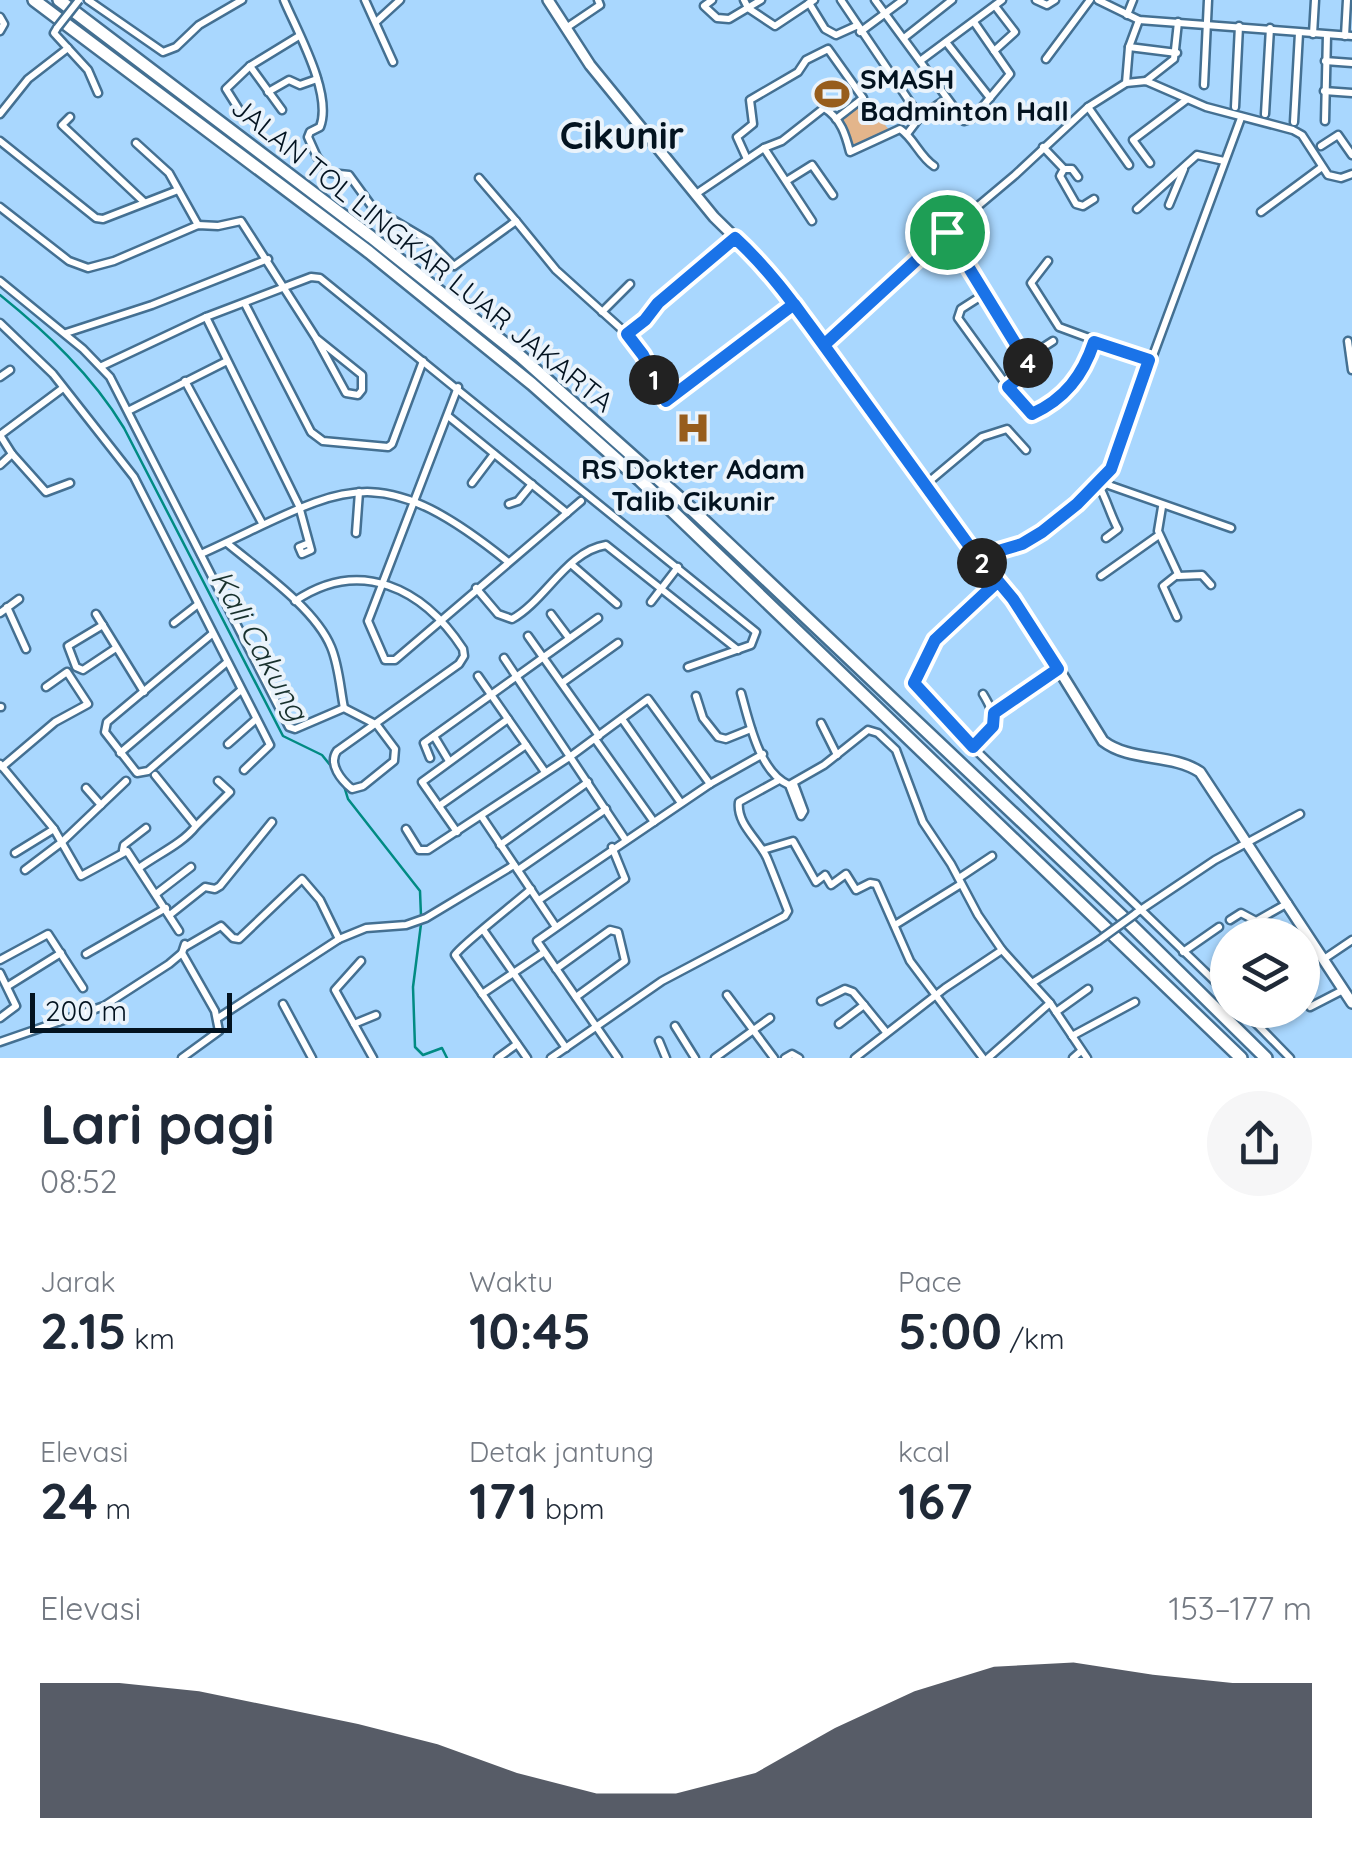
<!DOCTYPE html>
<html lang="id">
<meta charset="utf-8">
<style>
:root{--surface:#fff;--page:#f6f6f7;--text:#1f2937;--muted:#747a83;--accent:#111827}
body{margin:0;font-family:Quicksand,sans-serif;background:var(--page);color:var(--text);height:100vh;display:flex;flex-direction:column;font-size:38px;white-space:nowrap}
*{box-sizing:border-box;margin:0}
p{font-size:32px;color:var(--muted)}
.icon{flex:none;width:55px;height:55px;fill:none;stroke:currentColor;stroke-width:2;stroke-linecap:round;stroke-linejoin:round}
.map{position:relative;height:1058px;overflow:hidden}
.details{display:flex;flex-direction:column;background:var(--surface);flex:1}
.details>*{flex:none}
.fabs{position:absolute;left:1210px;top:918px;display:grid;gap:20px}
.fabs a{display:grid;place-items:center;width:110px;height:110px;border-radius:50%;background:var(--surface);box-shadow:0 2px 8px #0004;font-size:50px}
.scale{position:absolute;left:30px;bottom:25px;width:202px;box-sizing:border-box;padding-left:10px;border:5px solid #031320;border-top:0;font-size:28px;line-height:35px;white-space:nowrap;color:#031320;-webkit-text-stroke:8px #eaf3fb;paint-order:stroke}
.pin{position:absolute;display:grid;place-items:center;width:85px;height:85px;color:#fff;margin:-42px;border:5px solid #fff;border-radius:50%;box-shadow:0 2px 10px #0007}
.km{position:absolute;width:50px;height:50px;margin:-25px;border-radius:50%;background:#222;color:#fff;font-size:28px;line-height:50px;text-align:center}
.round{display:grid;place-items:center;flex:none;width:105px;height:105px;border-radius:52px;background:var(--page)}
.headline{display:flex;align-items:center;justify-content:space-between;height:170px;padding:0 40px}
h1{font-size:55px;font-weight:800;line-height:75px}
.figures{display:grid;grid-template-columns:repeat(3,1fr);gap:15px;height:170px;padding:10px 40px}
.figures div{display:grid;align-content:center}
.figures b{font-size:50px;font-weight:800}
.figures small{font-size:28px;font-weight:400}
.figures p{font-size:28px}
.chart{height:280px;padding:20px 40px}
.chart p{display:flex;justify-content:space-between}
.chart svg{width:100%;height:180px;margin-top:10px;fill:var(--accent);opacity:.7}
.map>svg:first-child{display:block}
.green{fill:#e3b58b}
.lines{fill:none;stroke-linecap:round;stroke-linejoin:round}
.stream{stroke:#018b83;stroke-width:2.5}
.street-casing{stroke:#447092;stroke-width:11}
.secondary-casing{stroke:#447092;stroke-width:14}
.highway-casing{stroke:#447092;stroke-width:16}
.street{stroke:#fff;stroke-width:6}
.secondary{stroke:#fff;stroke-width:9}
.highway{stroke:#fff;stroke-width:11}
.street-bridge-casing{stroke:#447092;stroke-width:11;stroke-linecap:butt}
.street-bridge{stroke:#fff;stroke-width:6}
.route-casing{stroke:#fff;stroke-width:20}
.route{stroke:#1a73e8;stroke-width:12}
.labels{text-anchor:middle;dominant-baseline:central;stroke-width:8;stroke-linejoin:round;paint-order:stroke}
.poi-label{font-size:28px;font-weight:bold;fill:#031320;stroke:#eaf3fb;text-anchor:start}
.street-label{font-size:28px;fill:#031320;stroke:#eaf3fb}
.water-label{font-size:30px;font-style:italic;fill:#18312d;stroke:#eaf3fb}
.district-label{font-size:38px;font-weight:bold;fill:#031320;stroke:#eaf3fb}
</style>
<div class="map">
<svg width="1352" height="1058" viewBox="0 0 1352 1058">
<rect width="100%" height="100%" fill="#a9d7fe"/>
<polygon class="green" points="865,100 890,131 853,151 849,146 852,141 839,119"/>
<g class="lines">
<g class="stream">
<path d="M0,295c47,38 92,80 124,133l159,308 39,19 13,16"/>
<polyline points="344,786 348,799 420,891 421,916"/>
<polyline points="421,924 413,987 415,1047 423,1055 442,1048 447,1058"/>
</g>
<g class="street-casing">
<g id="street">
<polyline points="88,0 163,52 176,47 199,25 242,0"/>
<path d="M284,0c13,31 49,94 36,127l-10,5 -2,5 9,20 13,16 19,2 24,33 56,33 25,25 62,-45 40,49 71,64 16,21 23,46 128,-97"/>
<polyline points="365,0 393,62"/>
<polyline points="712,0 704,6 717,18 729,19 761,0"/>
<polyline points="744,0 748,8 775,26 814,0"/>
<polyline points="841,0 920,117 946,99"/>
<polyline points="875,0 964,121 973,118 1010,74 974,22"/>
<polyline points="1036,0 1047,5 1055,0"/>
<polyline points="1098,0 1139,20 1352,36"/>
<polyline points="809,3 825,29 836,35 856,26"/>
<polyline points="1127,15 1133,0"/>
<polyline points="0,17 4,24 0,31"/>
<polyline points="376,22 400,0"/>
<polyline points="57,28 54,33 88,70 98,93"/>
<polyline points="566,28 600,5 598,0"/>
<polyline points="860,32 903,0"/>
<polyline points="1313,34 1315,0"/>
<polyline points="1345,36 1347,0"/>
<polyline points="904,38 952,0"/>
<polyline points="946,42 990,98"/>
<polyline points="1129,47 1177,53"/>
<polyline points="994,51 1015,32 995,6"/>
<polyline points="1046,59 1090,0"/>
<polyline points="920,61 1002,0"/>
<polyline points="1325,61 1352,63"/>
<polyline points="250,66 282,110"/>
<polyline points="1146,81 1174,59 1178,22"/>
<polyline points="1126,83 1129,47 1139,20"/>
<polyline points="1204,85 1208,0"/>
<polyline points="1324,91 1352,93"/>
<polyline points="268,92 289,80 300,85 317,79"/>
<polyline points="1088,107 1129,165"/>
<polyline points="1235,107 1239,26"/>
<polyline points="238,108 226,89 250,66 299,36"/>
<polyline points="0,114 28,79 68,48"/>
<polyline points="1265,114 1270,28"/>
<polyline points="70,117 62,125 144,202"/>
<polyline points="1325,121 1327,35"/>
<polyline points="1294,122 1299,33"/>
<polyline points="907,134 920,117"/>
<polyline points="0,141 96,218 103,219 178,190"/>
<polyline points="136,143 169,173 198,225"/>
<polyline points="1321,146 1338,135 1352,155"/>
<polyline points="1043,147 1064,169 1060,176 1076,204 1083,206 1094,199"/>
<polyline points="764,148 812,221"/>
<polyline points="747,159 737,137 753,124 750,100 798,72 806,60 828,49 863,98 836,119"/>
<polyline points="1150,163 1133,140 1186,100"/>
<polyline points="1064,169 1072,169 1078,177"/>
<polyline points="479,178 516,221"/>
<polyline points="788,180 812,165 833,195"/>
<path d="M696,194l68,-46 18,-7 42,-33c17,10 22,28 26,44l50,-23c14,9 19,27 34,37"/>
<polyline points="1169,205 1184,169"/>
<polyline points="0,207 69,261 88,268 114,261 198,225 218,226 241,221 316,338 346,393 358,395 362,390 362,375 316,338"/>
<polyline points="1137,209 1197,155 1224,161"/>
<polyline points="1261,212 1322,167"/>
<polyline points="947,232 1036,376"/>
<polyline points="1048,261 1031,283 1059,327 1149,360"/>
<path d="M0,281l83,68 27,28 179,350 6,2 49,-21 33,17 18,24 -1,12 -31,25 -11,3c-11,-9 -24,-25 -15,-38l122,-87 5,-8 -1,-7c-40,-61 -103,-92 -168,-48"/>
<polyline points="986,293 961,309 958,318 1008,387 1031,369"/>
<polyline points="245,304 311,432 323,441 388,447 392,444 423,361"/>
<polyline points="602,312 630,284"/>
<polyline points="206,317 299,506 311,550 302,554 299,547 309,543"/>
<polyline points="0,323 53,374 134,477 270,745 244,770"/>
<polyline points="66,333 152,305 268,259"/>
<polyline points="628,334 658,303 735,239"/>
<polyline points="1348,341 1352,370"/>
<polyline points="824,345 860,316 896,275 1015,175 1088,107 1126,83 1146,81 1206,107 1293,130 1302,135 1328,175 1341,178 1352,174"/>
<polyline points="1025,359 1053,341"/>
<polyline points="102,366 206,317 311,277 320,278 756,632 751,645 688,667"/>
<polyline points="0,377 10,370"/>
<polyline points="185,381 262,523"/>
<polyline points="458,387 368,621 385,660 395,660 581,501"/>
<polyline points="1008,387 1027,411 1036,412 1081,377 1094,342"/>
<polyline points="130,410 227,361"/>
<polyline points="448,416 567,513"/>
<polyline points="0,435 12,454 46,492 70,483"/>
<polyline points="0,435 63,388"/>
<polyline points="0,465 12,454"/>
<polyline points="1100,482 1231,528"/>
<polyline points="472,483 494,454"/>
<path d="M1098,484c9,16 12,30 20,45l-12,9"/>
<polyline points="925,485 982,437 1007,429 1026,450"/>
<polyline points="509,504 518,501 532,484"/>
<polyline points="1162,507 1158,531 1178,574 1163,586 1177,617"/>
<polyline points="356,533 359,492"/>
<path d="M227,543c32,27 88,65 104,104 8,19 9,41 13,61"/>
<path d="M201,554c141,-64 170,-102 306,7"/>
<polyline points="978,557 1027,542 1077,504 1111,469 1241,118"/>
<polyline points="572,565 617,604"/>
<polyline points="1101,576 1159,535"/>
<polyline points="1178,576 1202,575 1211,585"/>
<path d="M997,582c-28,24 -84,65 -81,106l36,39 276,267"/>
<path d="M476,588l22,26 14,5c33,-18 55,-68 94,-74l132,105"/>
<polyline points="651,602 678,567"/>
<polyline points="7,607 26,649"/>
<polyline points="0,613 19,599"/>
<polyline points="96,614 144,692"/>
<polyline points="551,614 569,638"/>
<polyline points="174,623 197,605"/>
<polyline points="103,625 68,646 76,667 83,670 116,648"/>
<polyline points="212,634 107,722 105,732 137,773 148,771 240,691"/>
<polyline points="528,636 599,736"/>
<polyline points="504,658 625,839"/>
<polyline points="478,676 545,772"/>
<polyline points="562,683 618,643"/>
<path d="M741,693c8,28 18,79 48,92l12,31 3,-5 -10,-27"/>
<polyline points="696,696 703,718 718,737 726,739 751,729"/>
<polyline points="0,707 1,707"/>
<polyline points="994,713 1058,669"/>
<polyline points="622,719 681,803"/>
<polyline points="821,723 837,755"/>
<polyline points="434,736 449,761"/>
<polyline points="595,739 654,822"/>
<polyline points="228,744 255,720"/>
<path d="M973,747c21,-22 27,-25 10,-53"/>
<polyline points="120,753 226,663"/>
<polyline points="430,758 424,743 598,618"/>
<polyline points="0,764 54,829 81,876 127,851 179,931"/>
<polyline points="2,767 55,722 88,704 67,672 46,687"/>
<polyline points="789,785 824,765 868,730 878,733 896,750 923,822 951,864 978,915 1002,950 1050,1003 1087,1058"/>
<polyline points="86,788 101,805"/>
<polyline points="439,806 526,745"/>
<polyline points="482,817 556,927"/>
<polyline points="197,825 230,792 218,781"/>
<polyline points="406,829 419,850 428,850 571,756 648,699 710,784"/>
<polyline points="457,832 422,782 508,719"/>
<polyline points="500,845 588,782"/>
<polyline points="612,847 625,879 537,941 618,1058"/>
<polyline points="123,850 124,845 146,828"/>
<polyline points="763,850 793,841 816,882 825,875 831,885 846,874 856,890 870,883 876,884 910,961 983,1058"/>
<polyline points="15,853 54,829"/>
<path d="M139,868c19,-14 43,-24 57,-42l-41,-51"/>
<polyline points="25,870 62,842 126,781"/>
<polyline points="518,870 606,809"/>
<polyline points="959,878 992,856"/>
<polyline points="156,894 191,867"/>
<polyline points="539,900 710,784 763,754"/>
<polyline points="1136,913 1215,860 1300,814"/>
<polyline points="171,914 205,887 215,889 220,886 272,822"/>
<polyline points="1230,920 1241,913 1256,921 1288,903"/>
<polyline points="895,925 961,884"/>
<polyline points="484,931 566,1048"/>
<polyline points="185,947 221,926 233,938 239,939 302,879 320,900 339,939"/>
<polyline points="1183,952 1219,927"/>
<polyline points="182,953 215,1011 219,1031 182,1058"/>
<polyline points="86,954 166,908"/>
<polyline points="1324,959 1352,940"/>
<polyline points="0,960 48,934 83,988"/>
<polyline points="361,961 335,990 373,1058"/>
<polyline points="556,969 610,930 618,932 625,961 576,997"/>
<polyline points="0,973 16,1006 0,1018"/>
<polyline points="1032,983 1098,941"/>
<polyline points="8,986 61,953"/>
<polyline points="482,994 543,953"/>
<polyline points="727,995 774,1058"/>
<polyline points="821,1001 845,989 853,992 864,1005"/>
<polyline points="283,1004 312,1058"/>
<polyline points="1310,1007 1343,990"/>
<polyline points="1243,1010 1290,1058"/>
<polyline points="1056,1012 1088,989"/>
<polyline points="218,1018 339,939 366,928 406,925 426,918 514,865"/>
<polyline points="354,1024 376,1015"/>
<polyline points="839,1024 864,1005 886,1032"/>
<polyline points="675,1026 695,1058"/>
<polyline points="1072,1036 1135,1002"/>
<polyline points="659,1041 666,1058"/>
<polyline points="0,1042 104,1006 169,964 182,953 185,944"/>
<polyline points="498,1058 517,1044"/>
<path d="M527,1058l-72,-103c5,-9 63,-54 76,-66"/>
<path d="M551,1058l111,-77 123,-65 3,-5c-7,-18 -14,-36 -21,-53 -8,-18 -31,-34 -28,-56l40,-22"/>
<polyline points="715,1058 770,1018"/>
<polyline points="785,1058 792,1054 799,1058"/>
<polyline points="855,1058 945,988 1002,950"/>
<polyline points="988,1058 1050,1003"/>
<polyline points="1073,1058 1081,1051"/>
</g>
</g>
<g class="secondary-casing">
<path id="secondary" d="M548,0l42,65 124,152 54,53 26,34 192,265 44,54 73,118c27,21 68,12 97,31l152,231"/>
</g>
<g class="highway-casing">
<g id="highway">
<polyline points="34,0 369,252 532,384 640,480 1241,1058"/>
<polyline points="59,0 371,237 519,355 684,502 1128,922 1266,1058"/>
</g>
</g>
<use href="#street" class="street"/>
<use href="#secondary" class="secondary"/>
<use href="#highway" class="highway"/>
<g class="street-bridge-casing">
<g id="street-bridge">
<polyline points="57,28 79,0"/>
<polyline points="1098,941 1135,914"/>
</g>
</g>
<use href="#street-bridge" class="street-bridge"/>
</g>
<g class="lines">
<g class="route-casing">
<path id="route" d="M947,232l-123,113c-28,-38 -54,-75 -89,-107l-77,65 -13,17 -18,14 16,21 23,46 128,-97 192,265 11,13 -62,58 -21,43 59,64 20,-21 1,-13 64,-44 -45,-70 -35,-42 44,-13 20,-12 35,-28 34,-35 38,-109 -55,-18c-11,33 -29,57 -62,72l-24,-27 23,-18 -84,-137"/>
</g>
<use href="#route" class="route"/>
</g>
<defs>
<g id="stadium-bare" transform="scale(2.7)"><path d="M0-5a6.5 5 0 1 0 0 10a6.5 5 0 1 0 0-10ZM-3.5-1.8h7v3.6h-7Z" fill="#975d1c" stroke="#eaf3fb" stroke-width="2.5" paint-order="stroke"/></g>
<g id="hospital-bare" transform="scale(2.7)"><path d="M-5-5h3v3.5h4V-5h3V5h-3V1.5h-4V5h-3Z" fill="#975d1c" stroke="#eaf3fb" stroke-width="2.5" paint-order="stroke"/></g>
</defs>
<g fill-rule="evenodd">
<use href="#stadium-bare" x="832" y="94"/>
<use href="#hospital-bare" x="693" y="428"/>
</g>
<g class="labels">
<g class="poi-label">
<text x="860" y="78">SMASH<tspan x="860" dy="32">Badminton Hall</tspan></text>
<text x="693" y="468" text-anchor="middle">RS Dokter Adam<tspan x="693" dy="32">Talib Cikunir</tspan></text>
</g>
<g class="street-label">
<text transform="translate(423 254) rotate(39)">JALAN TOL LINGKAR LUAR JAKARTA</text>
</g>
<g class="water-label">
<text transform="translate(260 645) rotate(61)">Kali Cakung</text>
</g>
<g class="district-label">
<text x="622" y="135">Cikunir</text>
</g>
</g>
</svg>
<div class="fabs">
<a><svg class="icon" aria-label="layers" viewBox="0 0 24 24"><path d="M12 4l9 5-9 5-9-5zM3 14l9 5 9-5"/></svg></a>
</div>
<div class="scale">200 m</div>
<div class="pin" style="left:947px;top:232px;background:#1e9e55"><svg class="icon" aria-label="arrive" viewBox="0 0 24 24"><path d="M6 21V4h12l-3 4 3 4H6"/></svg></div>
<b class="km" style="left:654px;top:380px">1</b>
<b class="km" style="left:982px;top:563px">2</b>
<b class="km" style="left:1028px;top:363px">4</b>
</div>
<section class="details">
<div class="headline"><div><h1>Lari pagi</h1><p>08:52</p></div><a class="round"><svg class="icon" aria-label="share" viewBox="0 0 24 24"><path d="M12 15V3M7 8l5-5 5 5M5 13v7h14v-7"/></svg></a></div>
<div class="figures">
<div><p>Jarak</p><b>2.15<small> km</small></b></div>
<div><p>Waktu</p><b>10:45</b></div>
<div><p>Pace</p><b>5:00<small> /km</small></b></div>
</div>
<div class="figures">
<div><p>Elevasi</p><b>24<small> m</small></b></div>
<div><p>Detak jantung</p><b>171<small> bpm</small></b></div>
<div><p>kcal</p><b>167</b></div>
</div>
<div class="chart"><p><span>Elevasi</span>153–177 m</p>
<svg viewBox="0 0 160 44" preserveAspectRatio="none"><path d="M0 44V11L10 11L20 13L30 17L40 21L50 26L60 33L70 38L80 38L90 33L100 22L110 13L120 7L130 6L140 9L150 11L160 11V44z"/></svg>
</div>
</section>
